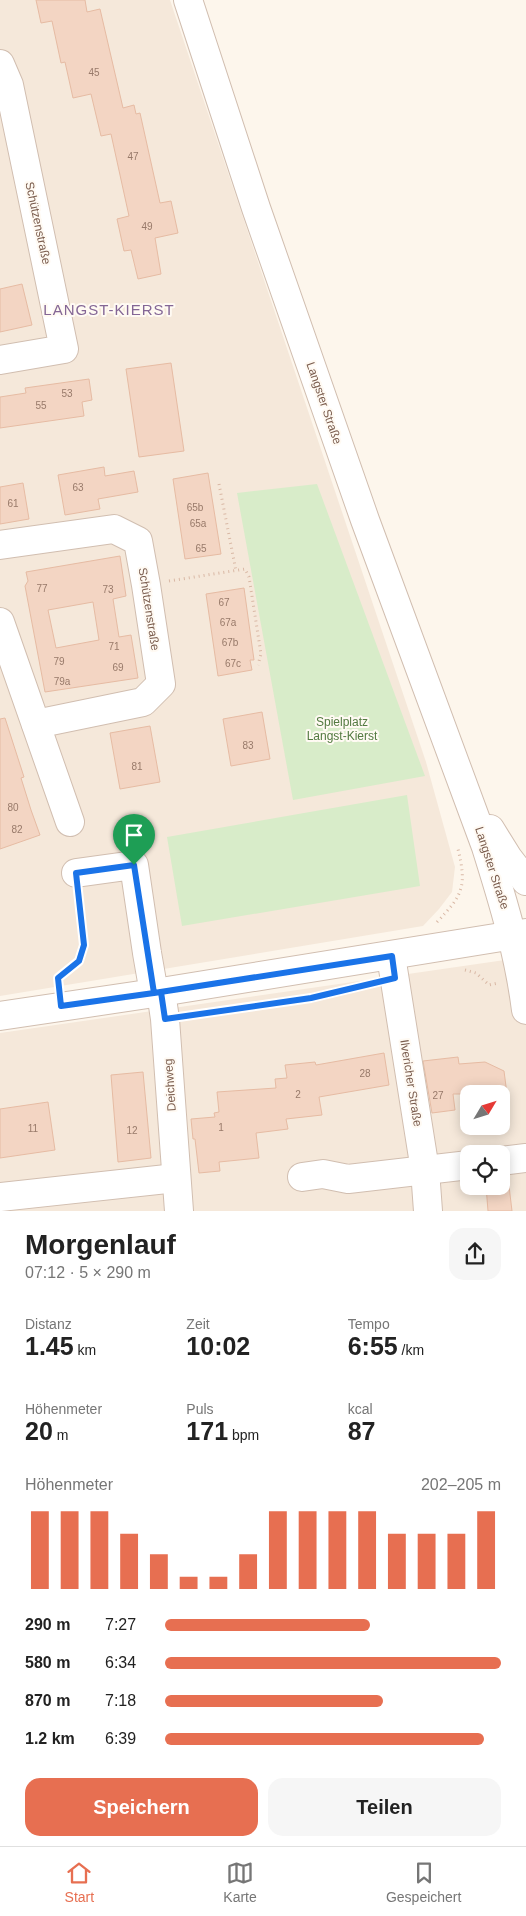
<!DOCTYPE html>
<html lang="de">
<meta charset="utf-8">
<style>
:root{--surface:#fff;--page:#f6f6f6;--text:#222;--muted:#767676;--line:#e0e0e0;--accent:#e76f51}
body{margin:0;font-family:Helvetica,sans-serif;background:var(--page);color:var(--text);height:100vh;display:flex;flex-direction:column;font-size:19px;white-space:nowrap}
*{box-sizing:border-box;margin:0}
p{font-size:16px;color:var(--muted)}
.icon{flex:none;width:28px;height:28px;fill:none;stroke:currentColor;stroke-width:2;stroke-linecap:round;stroke-linejoin:round}
.map{position:relative;height:1211px;overflow:hidden}
.panel{display:flex;flex-direction:column;background:var(--surface);flex:1}
.panel>*{flex:none}
.needle{width:32px;rotate:52deg}
.tools{position:absolute;left:460px;top:1085px;display:grid;gap:10px}
.tools a{display:grid;place-items:center;width:50px;height:50px;border-radius:10px;background:var(--surface);box-shadow:0 2px 12px #0003;font-size:25px}
.pin{position:absolute;display:grid;place-items:center;width:42px;height:42px;color:#fff;margin:-51px -21px;border-radius:50% 50% 50% 0;rotate:-45deg;box-shadow:0 0 5px #0007}
.pin .icon{rotate:45deg}
.round{display:grid;place-items:center;flex:none;width:52px;height:52px;border-radius:15px;background:var(--page)}
.head{display:flex;align-items:center;justify-content:space-between;height:85px;padding:0 25px}
h1{font-size:28px;font-weight:700;line-height:38px}
.figures{display:grid;grid-template-columns:repeat(3,1fr);gap:8px;height:85px;padding:5px 25px}
.figures div{display:grid;align-content:center}
.figures b{font-size:25px;font-weight:700}
.figures small{font-size:14px;font-weight:400}
.figures p{font-size:14px}
.chart{height:140px;padding:10px 25px}
.chart p{display:flex;justify-content:space-between}
.chart svg{width:100%;height:90px;margin-top:5px;stroke:var(--accent);stroke-width:6}
.button{display:flex;gap:10px;margin-top:auto;padding:10px 25px}
.button a{flex:1;height:58px;border-radius:15px;background:var(--accent);color:#fff;font-size:20px;font-weight:700;line-height:58px;text-align:center}
.button a+a{background:var(--page);color:var(--text)}
ul{padding:0 25px;list-style:none;font-size:16px}
li{display:grid;grid-template-columns:80px 60px 1fr;align-items:center;height:38px}
li i{height:12px;border-radius:6px;background:var(--accent)}
.tab-bar{display:flex;justify-content:space-around;align-items:center;height:70px;border-top:1px solid var(--line);background:var(--surface);font-size:14px;color:var(--muted)}
.tab-bar a{display:grid;justify-items:center;gap:2px}
.tab-bar .current{color:var(--accent)}
.map>svg:first-child{display:block}
.residential{fill:#f5e8da;fill-rule:evenodd}
.green{fill:#d8ecc9}
.building{fill:#f3d5c3;stroke:#e6bba3;fill-rule:evenodd}
.lines{fill:none;stroke-linecap:round;stroke-linejoin:round}
.minor-casing{stroke:#d1beb0;stroke-width:30}
.path{stroke:#d9b8a5;stroke-width:3;stroke-dasharray:1 4;stroke-linecap:butt}
.minor{stroke:#fff;stroke-width:28}
.route-casing{stroke:#fff;stroke-width:10}
.route{stroke:#1a73e8;stroke-width:6}
.labels{text-anchor:middle;dominant-baseline:central;stroke-width:4;stroke-linejoin:round;paint-order:stroke}
.number-label{font-size:10px;fill:#987a6a}
.street-label{font-size:12px;fill:#7a5c4d;stroke:#fffaf3}
.park-label{font-size:12px;fill:#537a41;stroke:#fffaf3}
.quarter-label{font-size:15px;letter-spacing:1px;fill:#846695;stroke:#fffaf3}
</style>
<div class="map">
<svg width="526" height="1211" viewBox="0 0 526 1211">
<rect width="100%" height="100%" fill="#fdf6ec"/>
<g class="residential">
<polygon points="0,0 170,0 426,762 455,867 452,892 439,909 423,926 0,996"/>
<path d="M526,957v254h-526v-178zM469,1094h32v32h-32zM469,1154h32v32h-32z"/>
</g>
<g class="green">
<polygon points="317,484 425,776 293,800 237,493"/>
<polygon points="407,795 420,886 182,926 167,837"/>
</g>
<g class="building">
<polygon points="36,0 85,0 87,12 100,9 123,108 134,105 136,114 140,113 160,203 171,201 178,233 155,238 161,274 138,279 131,250 124,251 117,219 129,216 111,134 101,136 91,94 73,98 65,62 61,63 52,21 41,23"/>
<polygon points="22,284 32,325 0,332 0,289"/>
<polygon points="171,363 184,451 139,457 126,369"/>
<polygon points="89,379 92,400 82,402 84,416 0,428 0,397 26,393 25,388"/>
<polygon points="104,467 105,476 134,471 138,492 98,499 100,509 65,515 58,475"/>
<polygon points="208,473 221,554 185,559 173,479"/>
<polygon points="23,483 29,519 0,524 0,487"/>
<path d="M120,556l6,40 -13,3 6,38 12,-2 7,43 -93,14 -20,-106 3,-5 -2,-9zM93,602l6,38 -43,8 -8,-38z"/>
<polygon points="244,588 254,660 250,660 252,670 218,676 206,594"/>
<polygon points="262,712 270,759 231,766 223,719"/>
<polygon points="5,718 24,777 21,778 31,810 40,835 0,849 0,719"/>
<polygon points="150,726 160,782 120,789 110,733"/>
<polygon points="384,1053 389,1085 319,1097 322,1115 286,1119 288,1129 256,1133 259,1158 219,1162 220,1171 199,1173 195,1139 193,1139 191,1119 215,1117 214,1113 219,1112 217,1092 276,1088 275,1079 287,1078 285,1065 315,1062 316,1065"/>
<polygon points="458,1057 459,1064 485,1062 504,1071 507,1094 453,1094 455,1110 432,1113 423,1061"/>
<polygon points="143,1072 151,1158 118,1162 111,1075"/>
<polygon points="48,1102 55,1150 0,1158 0,1109"/>
<polygon points="486,1186 509,1186 512,1211 488,1211"/>
</g>
<g class="lines">
<g class="minor-casing">
<g id="minor">
<path d="M188,0l68,208 109,312 121,327c17,54 33,107 40,163"/>
<polyline points="0,64 9,85 64,349 0,360"/>
<polyline points="0,545 114,529 138,541 146,585 161,684 143,702 36,724"/>
<polyline points="0,622 70,822"/>
<polyline points="490,829 508,858 526,881"/>
<polyline points="76,873 134,865 147,953 154,993"/>
<polyline points="391,956 425,1170 428,1211"/>
<polyline points="161,992 165,1019 179,1211"/>
<polyline points="0,1016 161,992 526,933"/>
<polyline points="501,1161 526,1158"/>
<polyline points="302,1177 323,1174 348,1179 469,1165"/>
<polyline points="0,1197 176,1178"/>
</g>
</g>
<g class="path">
<polyline points="219,484 236,571"/>
<polyline points="169,581 245,569 249,577 261,654 258,665"/>
<path d="M437,922c26,-27 30,-36 21,-73"/>
<polyline points="465,970 476,973 489,985 498,983"/>
<polyline points="58,982 58,978 79,961 84,945 79,897"/>
<polyline points="189,1015 311,998 350,989"/>
</g>
<use href="#minor" class="minor"/>
</g>
<g class="lines">
<g class="route-casing">
<polyline id="route" points="134,865 76,873 84,945 79,961 58,978 61,1006 161,992 165,1019 311,998 395,978 392,956 154,993 134,865"/>
</g>
<use href="#route" class="route"/>
</g>
<g class="labels">
<g class="number-label">
<text x="94" y="72">45</text>
<text x="133" y="156">47</text>
<text x="147" y="226">49</text>
<text x="67" y="393">53</text>
<text x="41" y="405">55</text>
<text x="78" y="487">63</text>
<text x="13" y="503">61</text>
<text x="195" y="507">65b</text>
<text x="198" y="523">65a</text>
<text x="201" y="548">65</text>
<text x="42" y="588">77</text>
<text x="108" y="589">73</text>
<text x="224" y="602">67</text>
<text x="228" y="622">67a</text>
<text x="230" y="642">67b</text>
<text x="114" y="646">71</text>
<text x="59" y="661">79</text>
<text x="233" y="663">67c</text>
<text x="118" y="667">69</text>
<text x="62" y="681">79a</text>
<text x="248" y="745">83</text>
<text x="137" y="766">81</text>
<text x="13" y="807">80</text>
<text x="17" y="829">82</text>
<text x="365" y="1073">28</text>
<text x="298" y="1094">2</text>
<text x="438" y="1095">27</text>
<text x="221" y="1127">1</text>
<text x="33" y="1128">11</text>
<text x="132" y="1130">12</text>
</g>
<g class="street-label">
<text transform="translate(38 223) rotate(78)">Schützenstraße</text>
<text transform="translate(324 403) rotate(71)">Langster Straße</text>
<text transform="translate(149 609) rotate(81)">Schützenstraße</text>
<text transform="translate(492 868) rotate(72)">Langster Straße</text>
<text transform="translate(411 1083) rotate(81)">Ilvericher Straße</text>
<text transform="translate(170 1085) rotate(-94)">Deichweg</text>
</g>
<g class="park-label">
<text x="342" y="722">Spielplatz<tspan x="342" dy="14">Langst-Kierst</tspan></text>
</g>
<g class="quarter-label">
<text x="109" y="309">LANGST-KIERST</text>
</g>
</g>
</svg>
<div class="tools">
<a><svg class="needle" viewBox="-14 -14 28 28"><path d="M0-13l5 13h-10z" fill="#e53935"/><path d="M0 13l5-13h-10z" fill="#767676"/></svg></a>
<a><svg class="icon" aria-label="locate" viewBox="0 0 24 24"><circle cx="12" cy="12" r="6"/><path d="M12 2v4M12 18v4M2 12h4M18 12h4"/></svg></a>
</div>
<div class="pin" style="left:134px;top:865px;background:#1e9e55"><svg class="icon" aria-label="arrive" viewBox="0 0 24 24"><path d="M6 21V4h12l-3 4 3 4H6"/></svg></div>
</div>
<section class="panel">
<div class="head"><div><h1>Morgenlauf</h1><p>07:12 · 5 × 290 m</p></div><a class="round"><svg class="icon" aria-label="share" viewBox="0 0 24 24"><path d="M12 15V3M7 8l5-5 5 5M5 13v7h14v-7"/></svg></a></div>
<div class="figures">
<div><p>Distanz</p><b>1.45<small> km</small></b></div>
<div><p>Zeit</p><b>10:02</b></div>
<div><p>Tempo</p><b>6:55<small> /km</small></b></div>
</div>
<div class="figures">
<div><p>Höhenmeter</p><b>20<small> m</small></b></div>
<div><p>Puls</p><b>171<small> bpm</small></b></div>
<div><p>kcal</p><b>87</b></div>
</div>
<div class="chart"><p><span>Höhenmeter</span>202–205 m</p>
<svg viewBox="0 0 160 44" preserveAspectRatio="none"><path d="M5 44V6M15 44V6M25 44V6M35 44V17M45 44V27M55 44V38M65 44V38M75 44V27M85 44V6M95 44V6M105 44V6M115 44V6M125 44V17M135 44V17M145 44V17M155 44V6"/></svg>
</div>
<ul>
<li><b>290 m</b>7:27<i style="width:61%"></i></li>
<li><b>580 m</b>6:34<i style="width:100%"></i></li>
<li><b>870 m</b>7:18<i style="width:65%"></i></li>
<li><b>1.2 km</b>6:39<i style="width:95%"></i></li>
</ul>
<div class="button"><a>Speichern</a><a>Teilen</a></div>
</section>
<nav class="tab-bar">
<a class="current"><svg class="icon" aria-label="home" viewBox="0 0 24 24"><path d="M3 11l9-7 9 7M6 9v11h12V9"/></svg>Start</a>
<a><svg class="icon" aria-label="map" viewBox="0 0 24 24"><path d="M3 6l6-2 6 2 6-2v14l-6 2-6-2-6 2zM9 4v14M15 6v14"/></svg>Karte</a>
<a><svg class="icon" aria-label="saved" viewBox="0 0 24 24"><path d="M7 4h10v16l-5-4-5 4z"/></svg>Gespeichert</a>
</nav>
